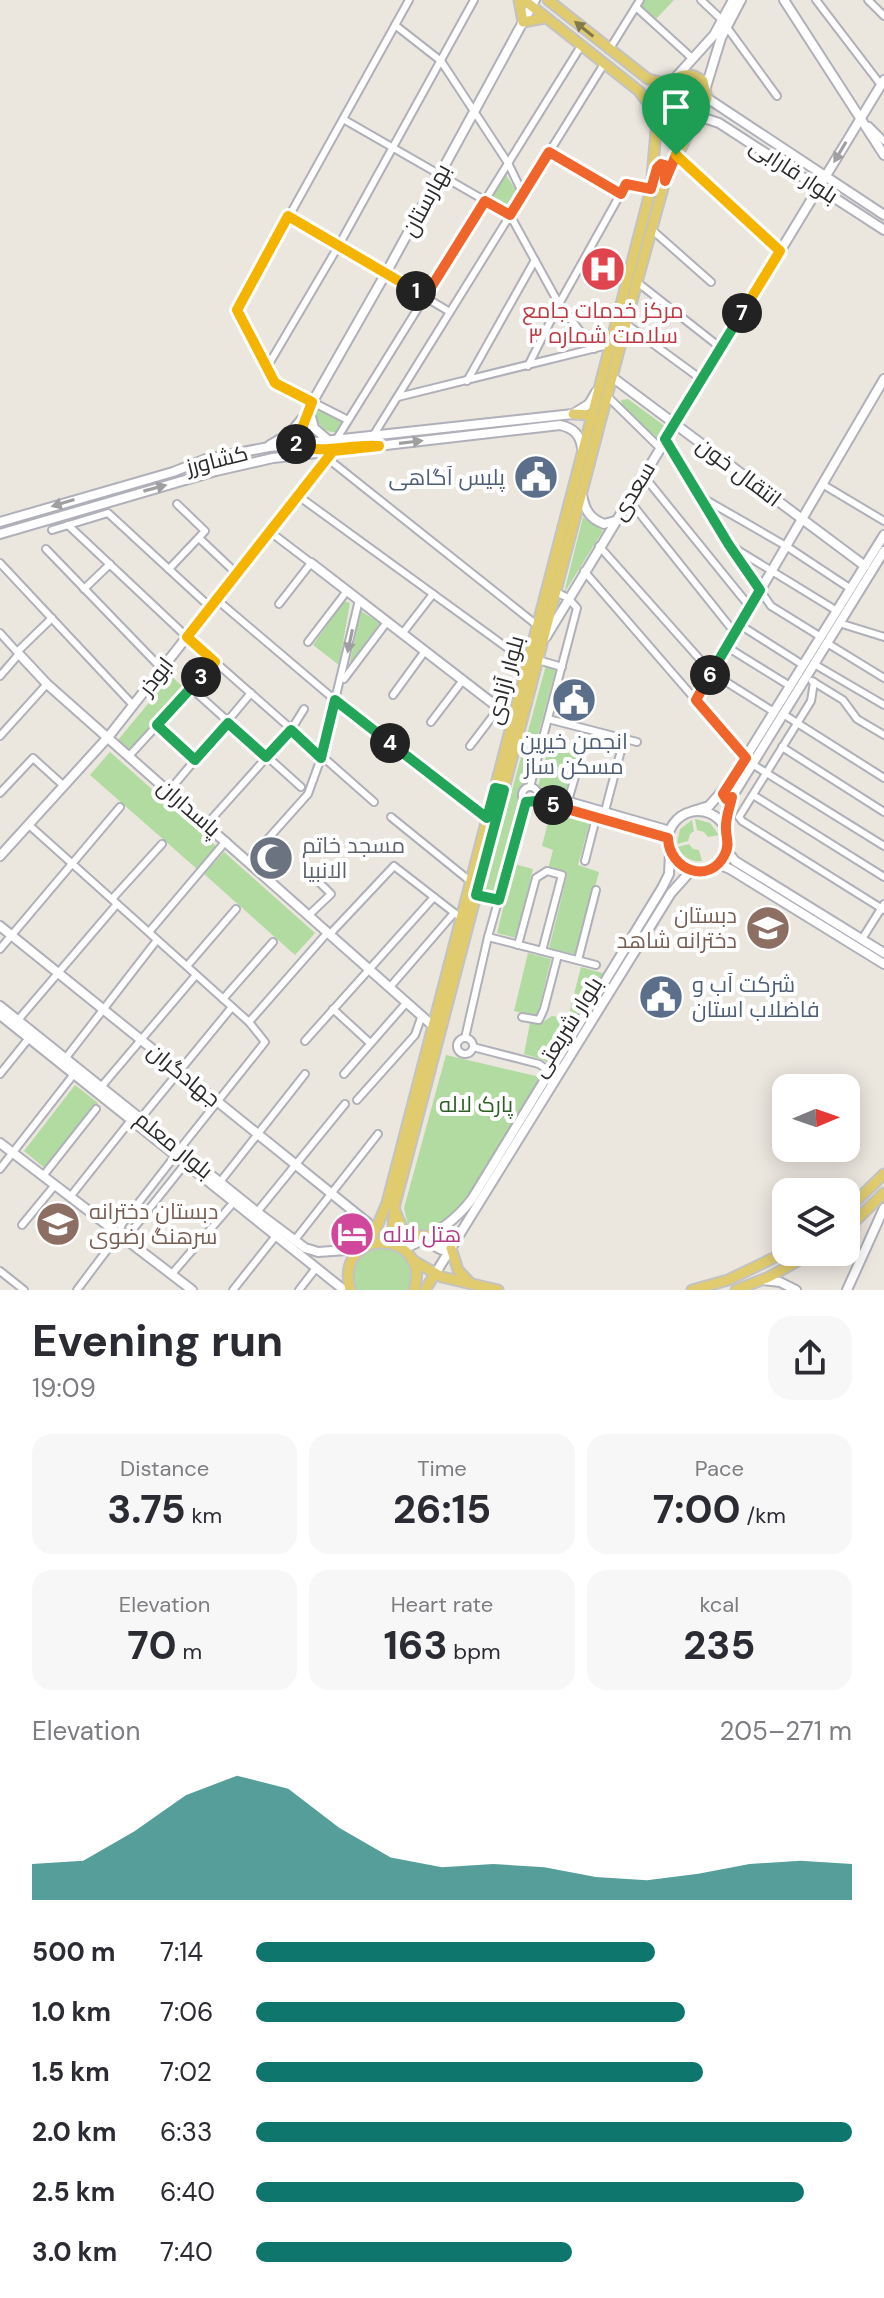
<!DOCTYPE html>
<meta charset="utf-8">
<style>
:root{--surface:#fff;--page:#f7f7f7;--text:#2b2b33;--muted:#7c7c81;--accent:#0f766e}
body{margin:0;font-family:"DM Sans",Cairo,sans-serif;background:var(--page);color:var(--text);height:100vh;display:flex;flex-direction:column;font-size:30px;white-space:nowrap}
*{box-sizing:border-box;margin:0}
p{font-size:26px;color:var(--muted)}
.icon{flex:none;width:44px;height:44px;fill:none;stroke:currentColor;stroke-width:2;stroke-linecap:round;stroke-linejoin:round}
.map{position:relative;height:1290px;overflow:hidden}
.side{display:flex;flex-direction:column;background:var(--surface);flex:1}
.side>*{flex:none}
.needle{width:52px;rotate:88deg}
.fabs{position:absolute;left:772px;top:1074px;display:grid;gap:16px}
.fabs a{display:grid;place-items:center;width:88px;height:88px;border-radius:16px;background:var(--surface);box-shadow:0 4px 20px #0003;font-size:40px}
.pin{position:absolute;display:grid;place-items:center;width:68px;height:68px;color:#fff;margin:-82px -34px;border-radius:50% 50% 50% 0;rotate:-45deg;box-shadow:0 0 8px #0007}
.pin .icon{rotate:45deg}
.km{position:absolute;width:40px;height:40px;margin:-20px;border-radius:50%;background:#222;color:#fff;font-size:22px;line-height:40px;text-align:center}
.round{display:grid;place-items:center;flex:none;width:84px;height:84px;border-radius:24px;background:var(--page)}
.head{display:flex;align-items:center;justify-content:space-between;height:136px;padding:0 32px}
h1{font-size:44px;font-weight:700;line-height:60px}
.stats{display:grid;grid-template-columns:repeat(3,1fr);gap:12px;height:136px;padding:8px 32px}
.stats div{display:grid;align-content:center;border-radius:20px;background:var(--page);text-align:center}
.stats b{font-size:40px;font-weight:700}
.stats small{font-size:22px;font-weight:400}
.stats p{font-size:22px}
.chart{height:224px;padding:16px 32px}
.chart p{display:flex;justify-content:space-between}
.chart svg{width:100%;height:144px;margin-top:8px;fill:var(--accent);opacity:.7}
ul{padding:0 32px;list-style:none;font-size:26px}
li{display:grid;grid-template-columns:128px 96px 1fr;align-items:center;height:60px}
li i{height:20px;border-radius:10px;background:var(--accent)}
.map>svg:first-child{display:block}
.green{fill:#b2dba1}
.water{fill:#7ec1e0}
.lines{fill:none;stroke-linecap:round;stroke-linejoin:round}
.street-casing{stroke:#afb0b9;stroke-width:10}
.secondary-casing{stroke:#afb0b9;stroke-width:12}
.primary-casing{stroke:#c3c3c3;stroke-width:13}
.street{stroke:#fff;stroke-width:6}
.secondary{stroke:#fff;stroke-width:8}
.primary{stroke:#e0cb6e;stroke-width:9}
.oneway{fill:#857a4c}
.oneway2{fill:#9f9f9f}
.split-1-casing{stroke:#fff;stroke-width:16}
.split-2-casing{stroke:#fff;stroke-width:16}
.split-3-casing{stroke:#fff;stroke-width:16}
.split-4-casing{stroke:#fff;stroke-width:16}
.split-5-casing{stroke:#fff;stroke-width:16}
.split-6-casing{stroke:#fff;stroke-width:16}
.split-7-casing{stroke:#fff;stroke-width:16}
.split-8-casing{stroke:#fff;stroke-width:16}
.split-1{stroke:#f0652b;stroke-width:10}
.split-2{stroke:#f5b400;stroke-width:10}
.split-3{stroke:#f5b400;stroke-width:10}
.split-4{stroke:#22a559;stroke-width:10}
.split-5{stroke:#22a559;stroke-width:10}
.split-6{stroke:#f0652b;stroke-width:10}
.split-7{stroke:#22a559;stroke-width:10}
.split-8{stroke:#f5b400;stroke-width:10}
.labels{text-anchor:middle;dominant-baseline:central;stroke-width:8;stroke-linejoin:round;paint-order:stroke}
.street-label{font-size:22px;fill:#2a2a2a;stroke:#fff}
.health-label{font-size:22px;fill:#be3a42;stroke:#fff}
.service-label{font-size:22px;fill:#4e5e75;stroke:#fff;text-anchor:end}
.worship-label{font-size:22px;fill:#5b616d;stroke:#fff;text-anchor:start}
.education-label{font-size:22px;fill:#785e54;stroke:#fff;text-anchor:end}
.park-label{font-size:22px;fill:#2c5f23;stroke:#fff}
.hotel-label{font-size:22px;fill:#b23c85;stroke:#fff;text-anchor:start}
</style>
<div class="map">
<svg width="884" height="1290" viewBox="0 0 884 1290">
<rect width="100%" height="100%" fill="#ebe6de"/>
<g class="green">
<polygon points="644,0 674,0 654,21 639,8"/>
<polygon points="695,78 705,92 698,121 684,134 668,132 659,112 673,81"/>
<polygon points="506,175 517,192 507,208 490,198"/>
<polygon points="628,399 666,427 658,440 622,405 621,400"/>
<path d="M316,406l27,14 -7,12c-16,1 -21,-12 -20,-26z"/>
<polygon points="583,517 603,531 564,593"/>
<polygon points="344,601 350,603 339,665 313,645"/>
<polygon points="361,611 380,623 351,663 350,661"/>
<polygon points="546,665 556,668 495,896 484,894"/>
<polygon points="171,676 185,689 129,751 118,740"/>
<polygon points="549,747 576,755 565,794 538,786"/>
<polygon points="110,752 216,846 197,869 90,775"/>
<polygon points="551,810 590,821 578,865 599,872 577,955 549,948 567,876 548,869 553,850 542,846"/>
<polygon points="695,819 710,823 719,835 708,837 704,832 697,830"/>
<polygon points="692,820 694,831 690,834 688,841 677,844 680,829"/>
<path d="M689,844l4,5 6,1 3,11c-12,1 -19,-4 -24,-14z"/>
<polygon points="224,852 315,933 295,955 204,874"/>
<polygon points="514,864 533,869 516,938 497,933"/>
<polygon points="528,953 551,959 537,1017 514,1011"/>
<polygon points="581,967 606,974 550,1064 541,1059 524,1054 530,1023 540,1024 552,1016 568,1018"/>
<path d="M446,1055l94,22c-24,39 -48,87 -75,123 -12,16 -35,36 -56,30l-5,-22z"/>
<polygon points="75,1085 98,1103 46,1169 24,1151"/>
<path d="M381,1248c23,2 35,20 28,42h-55c-6,-21 5,-39 27,-42z"/>
</g>
<circle class="water" cx="681" cy="103" r="10"/>
<g class="lines">
<g class="street-casing">
<g id="street">
<polyline points="701,0 722,20"/>
<polyline points="816,0 881,85"/>
<polyline points="868,0 884,16"/>
<polyline points="636,7 693,59"/>
<polyline points="395,25 441,61 508,163 523,194"/>
<polyline points="726,26 777,96"/>
<polyline points="609,50 640,0"/>
<polyline points="343,119 510,215 559,304 594,349"/>
<polyline points="869,126 884,141"/>
<polyline points="549,152 621,194"/>
<polyline points="677,156 780,251"/>
<polyline points="288,216 450,312"/>
<polyline points="651,229 711,282"/>
<polyline points="637,282 721,348"/>
<polyline points="626,324 701,379"/>
<polyline points="528,366 559,304 626,184 651,189"/>
<polyline points="266,369 339,245 474,0"/>
<polyline points="467,381 535,260"/>
<polyline points="607,396 660,448"/>
<polyline points="398,397 612,344"/>
<polyline points="348,420 275,383 237,310 409,0"/>
<polyline points="373,436 604,64"/>
<polyline points="665,439 729,545 771,606 821,637"/>
<polyline points="336,440 581,46"/>
<polyline points="327,458 538,626"/>
<polyline points="643,475 750,607"/>
<polyline points="822,484 884,521"/>
<polyline points="297,495 528,663"/>
<polyline points="701,497 786,546 851,589"/>
<polyline points="628,499 735,633"/>
<polyline points="68,525 187,637 374,802"/>
<polyline points="52,530 108,513 210,607"/>
<polyline points="269,531 311,563 279,604"/>
<polyline points="199,538 236,573"/>
<polyline points="599,546 712,673 774,712"/>
<polyline points="731,546 837,611"/>
<polyline points="46,549 162,669"/>
<polyline points="0,563 133,705"/>
<polyline points="169,569 205,531 177,504"/>
<polyline points="584,571 746,758"/>
<polyline points="84,589 110,564"/>
<polyline points="216,599 335,700 487,818"/>
<polyline points="839,623 884,637"/>
<polyline points="740,625 803,665"/>
<polyline points="0,633 19,654 0,676"/>
<polyline points="402,634 433,594"/>
<polyline points="308,642 347,591"/>
<polyline points="827,643 884,678"/>
<polyline points="727,647 790,686"/>
<polyline points="17,652 52,618"/>
<polyline points="538,660 562,667"/>
<polyline points="814,664 884,705"/>
<polyline points="344,679 387,622"/>
<polyline points="812,681 843,700 857,719 884,735"/>
<polyline points="814,682 811,701 739,817 742,821 884,910"/>
<polyline points="191,688 301,787"/>
<polyline points="393,695 425,651"/>
<polyline points="783,714 884,778"/>
<polyline points="548,719 637,742"/>
<polyline points="431,722 463,680"/>
<polyline points="157,725 195,760"/>
<polyline points="0,736 47,684"/>
<polyline points="470,746 499,708"/>
<polyline points="782,747 884,812"/>
<polyline points="130,755 215,662"/>
<polyline points="752,764 884,846"/>
<polyline points="530,787 577,608 568,598 556,592"/>
<circle cx="530" cy="795" r="8"/>
<polyline points="169,791 251,693"/>
<polyline points="538,792 670,830"/>
<polyline points="0,793 33,758 64,786"/>
<polyline points="753,795 884,877"/>
<polyline points="536,801 668,838"/>
<polyline points="568,801 581,756"/>
<polyline points="605,811 624,739"/>
<polyline points="391,817 470,881"/>
<polyline points="207,824 291,730 304,709"/>
<polyline points="29,825 249,1022 265,1042 179,1150"/>
<polyline points="249,860 308,794 321,758 359,600"/>
<polyline points="585,861 596,818"/>
<polyline points="305,868 331,894 309,915"/>
<polyline points="476,895 499,900"/>
<polyline points="112,899 162,844"/>
<polyline points="149,932 226,841"/>
<polyline points="330,934 394,866 461,918"/>
<polyline points="488,937 596,965"/>
<polyline points="862,939 884,904"/>
<polyline points="518,945 536,878 547,871 562,875 542,951"/>
<polyline points="0,949 120,807"/>
<polyline points="578,960 596,890"/>
<polyline points="187,966 236,909"/>
<polyline points="390,987 454,913"/>
<polyline points="223,999 273,942"/>
<polyline points="333,1009 370,1043"/>
<polyline points="522,1017 539,1020 544,1009 558,955"/>
<polyline points="18,1020 117,904"/>
<polyline points="249,1022 328,932"/>
<polyline points="465,1038 488,937 526,802"/>
<circle cx="465" cy="1046" r="8"/>
<polyline points="305,1041 434,897"/>
<polyline points="473,1047 539,1064 549,1071"/>
<polyline points="65,1059 157,940"/>
<polyline points="0,1074 29,1038"/>
<polyline points="344,1074 407,1002"/>
<polyline points="101,1087 196,975"/>
<polyline points="357,1100 415,1035 422,1015"/>
<polyline points="141,1118 232,1007"/>
<polyline points="0,1169 74,1074"/>
<polyline points="43,1176 96,1109"/>
<polyline points="220,1182 305,1074"/>
<polyline points="70,1197 131,1120"/>
<polyline points="257,1212 345,1104"/>
<polyline points="22,1225 55,1185"/>
<polyline points="119,1234 130,1233 185,1164"/>
<polyline points="294,1241 378,1134"/>
<polyline points="0,1271 24,1290"/>
<polyline points="171,1275 233,1203"/>
<polyline points="77,1290 119,1234 122,1224 175,1156"/>
<polyline points="233,1290 275,1237"/>
<polyline points="299,1290 316,1268"/>
</g>
</g>
<g class="secondary-casing">
<g id="secondary">
<polyline points="784,0 884,155"/>
<polyline points="677,76 714,35 733,0"/>
<polyline points="706,87 721,38 741,0"/>
<polyline points="707,98 884,215"/>
<polyline points="701,117 719,123 884,230"/>
<polyline points="612,377 865,566"/>
<polyline points="309,409 314,428 328,440"/>
<polyline points="296,443 309,408 386,273 535,0"/>
<polyline points="270,445 289,434 302,419"/>
<path d="M582,495c3,15 7,23 22,29l11,-3"/>
<polyline points="0,522 173,472 206,459 269,447 573,414 589,404 596,392"/>
<path d="M0,534l216,-63 57,-13 287,-33c13,3 20,9 22,23"/>
<polyline points="311,563 513,719"/>
<polyline points="546,637 884,80"/>
<polyline points="19,654 47,684 432,1025"/>
<polyline points="696,700 884,379"/>
<circle cx="698" cy="841" r="30"/>
<polyline points="693,811 709,806 731,781 884,535"/>
<polyline points="726,829 732,797 884,551"/>
<polyline points="727,851 735,861 884,953"/>
<polyline points="0,856 109,736 333,451"/>
<polyline points="718,864 730,869 884,964"/>
<polyline points="0,926 368,1223"/>
<polyline points="0,1006 257,1212 305,1248 318,1252 361,1249"/>
<polyline points="0,1015 344,1290"/>
<polyline points="0,1143 192,1290"/>
<polyline points="438,1232 435,1237 436,1247 442,1250 452,1245"/>
<path d="M403,1249c27,-11 51,-26 69,-50l190,-311 7,-14 1,-21"/>
<polyline points="435,1274 671,893 688,874 695,871"/>
<polyline points="763,1280 780,1282 796,1290"/>
<polyline points="847,1290 884,1208"/>
</g>
</g>
<g class="primary-casing">
<g id="primary">
<polyline points="519,0 523,22 545,18"/>
<path d="M524,0l115,91 18,24 4,13 9,7 12,1 13,-8 12,-30 -4,-17c-26,-19 -43,10 -46,34"/>
<polyline points="548,0 648,79 669,84"/>
<polyline points="573,414 590,415 596,420"/>
<polyline points="846,1211 884,1174"/>
<polyline points="396,1213 402,1228 408,1235 431,1236"/>
<polyline points="846,1230 884,1193"/>
<polyline points="369,1245 387,1203 651,189 657,119"/>
<polyline points="395,1245 393,1225 395,1204 637,282 665,181 688,134"/>
<polyline points="451,1248 458,1270 471,1284"/>
<polyline points="412,1260 442,1277 498,1290"/>
<path d="M350,1290c-16,-65 83,-60 64,0"/>
<polyline points="425,1290 435,1274"/>
<polyline points="692,1290 728,1280 786,1252"/>
<polyline points="736,1290 769,1277 814,1252"/>
</g>
</g>
<use href="#street" class="street"/>
<use href="#secondary" class="secondary"/>
<use href="#primary" class="primary"/>
</g>
<defs><path id="oneway-solid" d="M-6-.8H1V-3.2L6.5 0L1 3.2V.8H-6Z" transform="scale(2)"/></defs>
<use class="oneway" href="#oneway-solid" transform="translate(584 29) rotate(-141)"/>
<g class="oneway2">
<use href="#oneway-solid" transform="translate(840 152) rotate(121)"/>
<use href="#oneway-solid" transform="translate(411 442) rotate(-7)"/>
<use href="#oneway-solid" transform="translate(155 488) rotate(-15)"/>
<use href="#oneway-solid" transform="translate(63 503) rotate(163)"/>
<use href="#oneway-solid" transform="translate(350 641) rotate(102)"/>
</g>
<g class="lines">
<g class="split-1-casing">
<polyline id="split-1" points="416,291 425,297 485,201 510,215 549,152 621,194 626,184 651,189 657,168 661,164 665,165 665,181 676,155"/>
</g>
<g class="split-2-casing">
<polyline id="split-2" points="296,444 312,402 275,383 237,310 288,216 416,291"/>
</g>
<g class="split-3-casing">
<path id="split-3" d="M201,677l14,-15 -28,-25 146,-186 46,-5c-26,-3 -60,10 -83,-2"/>
</g>
<g class="split-4-casing">
<polyline id="split-4" points="201,677 157,725 195,760 228,723 266,757 291,730 321,758 335,700 390,743"/>
</g>
<g class="split-5-casing">
<polyline id="split-5" points="390,743 487,818 495,788 504,790 476,895 499,900 526,802 536,801 553,805"/>
</g>
<g class="split-6-casing">
<path id="split-6" d="M553,805l115,33c1,32 42,48 57,16 5,-9 1,-16 1,-25 -1,-10 4,-22 6,-32l-6,2 -3,-5 23,-36 -50,-58 14,-25"/>
</g>
<g class="split-7-casing">
<polyline id="split-7" points="710,675 760,590 729,545 665,439 742,313"/>
</g>
<g class="split-8-casing">
<polyline id="split-8" points="676,155 780,251 742,313"/>
</g>
<use href="#split-1" class="split-1"/>
<use href="#split-2" class="split-2"/>
<use href="#split-3" class="split-3"/>
<use href="#split-4" class="split-4"/>
<use href="#split-5" class="split-5"/>
<use href="#split-6" class="split-6"/>
<use href="#split-7" class="split-7"/>
<use href="#split-8" class="split-8"/>
</g>
<defs>
<g id="hospital-disc" transform="scale(2.3)"><circle r="9.5" fill="#e0444e" stroke="#fff"/><path d="M-5-5h3v3.5h4V-5h3V5h-3V1.5h-4V5h-3Z" fill="#fff"/></g>
<g id="civic-disc" transform="scale(2.3)"><circle r="9.5" fill="#5c6f8a" stroke="#fff"/><path d="M-.6-6.5H3V-4.5H.6V-3L4-1V1h2V6H-6V1h2V-1L-.6-3ZM-1.2 2.5V6h2.4V2.5Z" fill="#fff"/></g>
<g id="mosque-disc" transform="scale(2.3)"><circle r="9.5" fill="#6b7280" stroke="#fff"/><path d="M3.5-4.9A6 6 0 1 0 3.5 4.9A5 5 0 1 1 3.5-4.9Z" fill="#fff"/></g>
<g id="school-disc" transform="scale(2.3)"><circle r="9.5" fill="#8d6e63" stroke="#fff"/><path d="M0-5L7-2L0 1L-7-2ZM-4 1L0 2.5L4 1V4Q0 6-4 4Z" fill="#fff"/></g>
<g id="hotel-disc" transform="scale(2.3)"><circle r="9.5" fill="#d1479c" stroke="#fff"/><path d="M-6-4.5h1.5V1H6V5H4.5V3h-9V5H-6ZM-4 0a1.8 1.8 0 1 1 3.6 0ZM.5 0V-2.5h3Q6-2.5 6 0Z" fill="#fff"/></g>
</defs>
<g fill-rule="evenodd">
<use href="#hospital-disc" x="603" y="269"/>
<use href="#civic-disc" x="536" y="477"/>
<use href="#civic-disc" x="574" y="700"/>
<use href="#mosque-disc" x="271" y="858"/>
<use href="#school-disc" x="768" y="928"/>
<use href="#civic-disc" x="661" y="997"/>
<use href="#school-disc" x="58" y="1224"/>
<use href="#hotel-disc" x="352" y="1234"/>
</g>
<g class="labels">
<g class="street-label">
<text transform="translate(794 171) rotate(33)">بلوار فارابی</text>
<text transform="translate(426 200) rotate(-62)">بهارستان</text>
<text transform="translate(217 460) rotate(-14)">کشاورز</text>
<text transform="translate(739 472) rotate(37)">انتقال خون</text>
<text transform="translate(633 491) rotate(-59)">سعدی</text>
<text transform="translate(156 676) rotate(-52)">ابوذر</text>
<text transform="translate(505 680) rotate(-75)">بلوار آزادی</text>
<text transform="translate(189 808) rotate(41)">پاسداران</text>
<text transform="translate(567 1027) rotate(-58)">بلوار شریعتی</text>
<text transform="translate(184 1075) rotate(39)">جهادگران</text>
<text transform="translate(174 1145) rotate(39)">بلوار معلم</text>
</g>
<g class="health-label">
<text x="603" y="310">مرکز خدمات جامع<tspan x="603" dy="25">سلامت شماره ۳</tspan></text>
</g>
<g class="service-label">
<text x="505" y="477">پلیس آگاهی</text>
<text x="574" y="741" text-anchor="middle">انجمن خیرین<tspan x="574" dy="25">مسکن ساز</tspan></text>
<text x="692" y="984" text-anchor="start">شرکت آب و<tspan x="692" dy="25">فاضلاب استان</tspan></text>
</g>
<g class="worship-label">
<text x="302" y="845">مسجد خاتم<tspan x="302" dy="25">الانبیا</tspan></text>
</g>
<g class="education-label">
<text x="737" y="915">دبستان<tspan x="737" dy="25">دخترانه شاهد</tspan></text>
<text x="89" y="1211" text-anchor="start">دبستان دخترانه<tspan x="89" dy="25">سرهنگ رضوی</tspan></text>
</g>
<g class="park-label">
<text x="476" y="1104">پارک لاله</text>
</g>
<g class="hotel-label">
<text x="383" y="1234">هتل لاله</text>
</g>
</g>
</svg>
<div class="fabs">
<a><svg class="needle" viewBox="-14 -14 28 28"><path d="M0-13l5 13h-10z" fill="#e53935"/><path d="M0 13l5-13h-10z" fill="#7c7c81"/></svg></a>
<a><svg class="icon" aria-label="layers" viewBox="0 0 24 24"><path d="M12 4l9 5-9 5-9-5zM3 14l9 5 9-5"/></svg></a>
</div>
<div class="pin" style="left:676px;top:155px;background:#1e9e55"><svg class="icon" aria-label="arrive" viewBox="0 0 24 24"><path d="M6 21V4h12l-3 4 3 4H6"/></svg></div>
<b class="km" style="left:416px;top:291px">1</b>
<b class="km" style="left:296px;top:444px">2</b>
<b class="km" style="left:201px;top:677px">3</b>
<b class="km" style="left:390px;top:743px">4</b>
<b class="km" style="left:553px;top:805px">5</b>
<b class="km" style="left:710px;top:675px">6</b>
<b class="km" style="left:742px;top:313px">7</b>
</div>
<section class="side">
<div class="head"><div><h1>Evening run</h1><p>19:09</p></div><a class="round"><svg class="icon" aria-label="share" viewBox="0 0 24 24"><path d="M12 15V3M7 8l5-5 5 5M5 13v7h14v-7"/></svg></a></div>
<div class="stats">
<div><p>Distance</p><b>3.75<small> km</small></b></div>
<div><p>Time</p><b>26:15</b></div>
<div><p>Pace</p><b>7:00<small> /km</small></b></div>
</div>
<div class="stats">
<div><p>Elevation</p><b>70<small> m</small></b></div>
<div><p>Heart rate</p><b>163<small> bpm</small></b></div>
<div><p>kcal</p><b>235</b></div>
</div>
<div class="chart"><p><span>Elevation</span>205–271 m</p>
<svg viewBox="0 0 160 44" preserveAspectRatio="none"><path d="M0 44V33L10 32L20 23L30 12L40 6L50 10L60 22L70 31L80 34L90 33L100 34L110 37L120 38L130 36L140 33L150 32L160 33V44z"/></svg>
</div>
<ul>
<li><b>500 m</b>7:14<i style="width:67%"></i></li>
<li><b>1.0 km</b>7:06<i style="width:72%"></i></li>
<li><b>1.5 km</b>7:02<i style="width:75%"></i></li>
<li><b>2.0 km</b>6:33<i style="width:100%"></i></li>
<li><b>2.5 km</b>6:40<i style="width:92%"></i></li>
<li><b>3.0 km</b>7:40<i style="width:53%"></i></li>
</ul>
</section>
